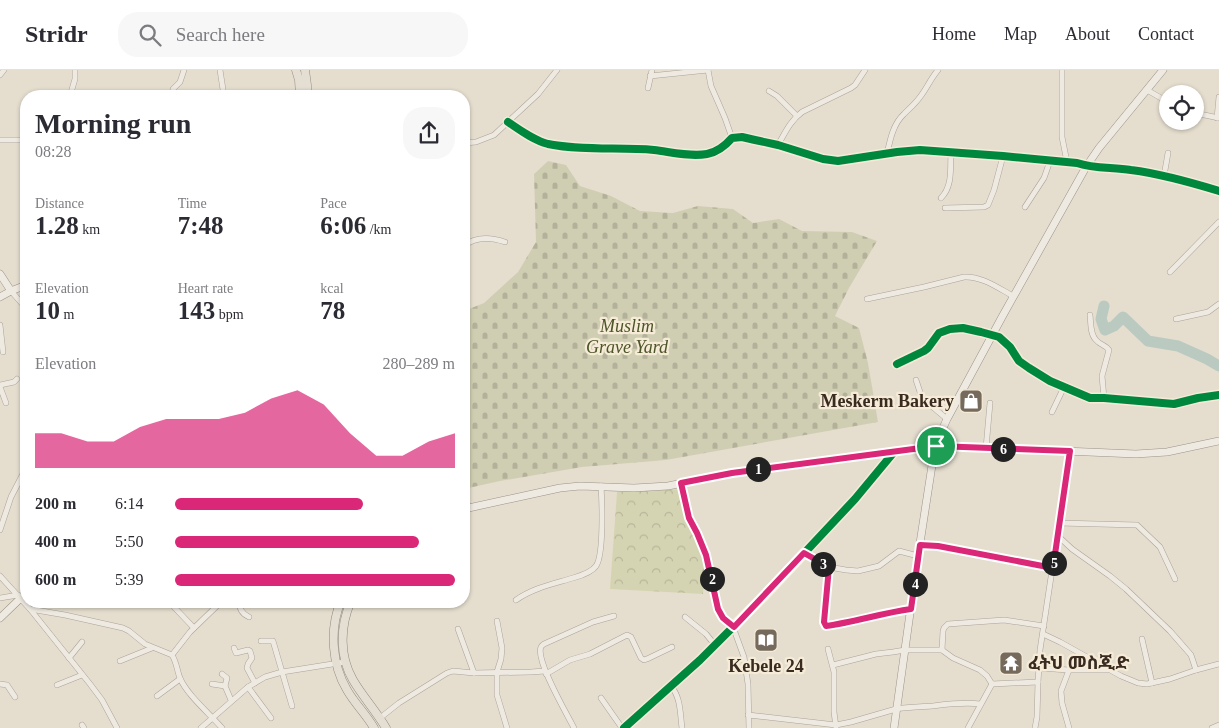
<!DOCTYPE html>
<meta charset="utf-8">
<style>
:root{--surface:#fff;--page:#f7f7f7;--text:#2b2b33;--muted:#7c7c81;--line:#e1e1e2;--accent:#db2777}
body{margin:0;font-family:"Times New Roman","Noto Sans Ethiopic",serif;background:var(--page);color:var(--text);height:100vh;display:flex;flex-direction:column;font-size:19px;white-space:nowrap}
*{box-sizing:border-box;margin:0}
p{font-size:16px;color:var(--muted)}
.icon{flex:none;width:28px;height:28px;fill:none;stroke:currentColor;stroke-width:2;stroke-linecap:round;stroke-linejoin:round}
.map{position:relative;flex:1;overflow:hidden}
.side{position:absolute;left:20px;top:20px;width:450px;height:518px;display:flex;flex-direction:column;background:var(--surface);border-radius:20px;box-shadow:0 1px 4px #0004}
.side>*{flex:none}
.controls{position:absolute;left:1159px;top:15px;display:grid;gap:10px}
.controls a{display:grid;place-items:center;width:45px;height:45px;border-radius:50%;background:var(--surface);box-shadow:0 1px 4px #0004;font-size:25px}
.pin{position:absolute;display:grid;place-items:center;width:42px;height:42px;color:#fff;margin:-21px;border:2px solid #fff;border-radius:50%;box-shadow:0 1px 5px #0007}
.km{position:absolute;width:25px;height:25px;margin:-12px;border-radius:50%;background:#222;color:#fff;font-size:14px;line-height:25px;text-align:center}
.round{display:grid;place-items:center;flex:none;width:52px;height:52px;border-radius:20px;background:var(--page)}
.headline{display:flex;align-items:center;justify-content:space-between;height:85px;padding:0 15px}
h1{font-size:28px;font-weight:700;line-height:38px}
.figures{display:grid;grid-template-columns:repeat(3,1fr);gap:8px;height:85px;padding:5px 15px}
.figures div{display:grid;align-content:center}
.figures b{font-size:25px;font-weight:700}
.figures small{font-size:14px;font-weight:400}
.figures p{font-size:14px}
.chart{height:140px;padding:10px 15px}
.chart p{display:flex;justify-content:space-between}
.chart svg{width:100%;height:90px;margin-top:5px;fill:var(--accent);opacity:.7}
ul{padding:0 15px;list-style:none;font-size:16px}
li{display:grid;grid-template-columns:80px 60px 1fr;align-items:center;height:38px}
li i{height:12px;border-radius:6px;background:var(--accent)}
header{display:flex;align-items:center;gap:30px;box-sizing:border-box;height:70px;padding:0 25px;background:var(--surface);border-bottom:1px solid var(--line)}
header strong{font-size:24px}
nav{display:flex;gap:28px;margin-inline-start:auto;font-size:18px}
.search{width:350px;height:45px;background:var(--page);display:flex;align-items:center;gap:12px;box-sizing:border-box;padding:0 18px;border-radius:20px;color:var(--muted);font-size:19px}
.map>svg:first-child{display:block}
.forest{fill:url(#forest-crowns)}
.cemetery{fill:url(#cemetery-stones)}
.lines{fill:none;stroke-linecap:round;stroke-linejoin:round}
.river{stroke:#bacac0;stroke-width:11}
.minor-casing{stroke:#aba398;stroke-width:6}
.secondary-casing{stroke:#9a9388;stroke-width:8}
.primary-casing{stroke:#90897f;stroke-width:9}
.minor{stroke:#eee9e1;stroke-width:5}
.secondary{stroke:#eee9e1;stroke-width:7}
.primary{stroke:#e4ded3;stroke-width:8}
.cycleway-casing{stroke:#f5ebd7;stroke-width:11}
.cycleway{stroke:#00873e;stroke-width:8}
.route-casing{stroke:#fff;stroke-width:10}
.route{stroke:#db2777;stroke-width:6}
.labels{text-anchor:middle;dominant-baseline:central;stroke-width:4.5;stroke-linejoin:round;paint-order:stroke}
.park-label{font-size:18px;font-style:italic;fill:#4c5527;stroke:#f5ebd7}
.poi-label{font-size:18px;font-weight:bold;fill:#3a2b20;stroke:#f5ebd7;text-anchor:end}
</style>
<header>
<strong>Stridr</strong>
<div class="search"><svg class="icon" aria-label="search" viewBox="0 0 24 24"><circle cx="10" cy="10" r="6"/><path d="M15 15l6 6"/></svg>Search here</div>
<nav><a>Home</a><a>Map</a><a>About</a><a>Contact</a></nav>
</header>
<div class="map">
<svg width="1219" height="658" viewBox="0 0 1219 658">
<defs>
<pattern id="forest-crowns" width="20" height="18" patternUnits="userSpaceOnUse" patternTransform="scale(1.25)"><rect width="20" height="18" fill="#d5d4b2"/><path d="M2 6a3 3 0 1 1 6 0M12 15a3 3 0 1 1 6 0" fill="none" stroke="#b8b699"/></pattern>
<pattern id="cemetery-stones" width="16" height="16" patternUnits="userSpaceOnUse" patternTransform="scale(1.25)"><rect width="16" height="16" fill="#d0ceb2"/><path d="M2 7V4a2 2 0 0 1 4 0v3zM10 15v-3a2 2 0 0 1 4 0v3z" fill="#b3b199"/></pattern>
</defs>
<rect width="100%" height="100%" fill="#e5decf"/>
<polygon class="forest" points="684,419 688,452 705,485 703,524 610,519 617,422"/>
<polygon class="cemetery" points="548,91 566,95 580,116 611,126 640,141 673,143 698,136 733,139 753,153 779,149 802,161 852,162 877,171 849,218 835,246 859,258 868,293 878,352 666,390 582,397 500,411 464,419 464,241 484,233 518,202 536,172 534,104"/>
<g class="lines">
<polyline class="river" points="1104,236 1101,249 1105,260 1114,256 1123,247 1148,271 1178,276 1207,289 1219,296"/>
<g class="minor-casing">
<g id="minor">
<polyline points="220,0 224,26"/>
<polyline points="708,0 711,16 725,48 732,68"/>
<polyline points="1062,0 1062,67 1067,92"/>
<polyline points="0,5 4,0"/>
<polyline points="650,6 708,0"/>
<polyline points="648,18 652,0"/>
<polyline points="173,19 180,12 184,0"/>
<polyline points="1147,20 1168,32"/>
<polyline points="769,21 777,26 797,46"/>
<polyline points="70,26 75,9 75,0"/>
<polyline points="1195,43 1219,48"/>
<polyline points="1217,48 1219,27"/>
<path d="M508,52c12,8 25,18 40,22 34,7 71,3 106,6 17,2 36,7 53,4 11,-2 18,-8 25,-16l10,-1 13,3 23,5 45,14 15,2 59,-9 23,-2 83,6 74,7c17,6 36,4 54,7 30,4 59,12 88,21"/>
<polyline points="0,70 26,70"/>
<polyline points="464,73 476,72 494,65 538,24 557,0"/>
<path d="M778,75c7,-12 12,-24 24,-33l49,-24 4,-3 10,-15"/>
<path d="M887,84c3,-14 6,-30 17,-40 6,-6 11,-10 16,-17 7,-9 11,-19 18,-27"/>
<polyline points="1164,106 1168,83"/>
<path d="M941,128c12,-12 9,-30 10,-45"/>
<polyline points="1025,137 1044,108 1050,91"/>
<polyline points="945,138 984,137 988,135 994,120 1003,86"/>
<path d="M464,176c12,-10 26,-9 41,-4"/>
<polyline points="1170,202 1219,152"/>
<polyline points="11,221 26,238"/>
<path d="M867,229l57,-12 40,-10c18,-1 34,11 49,19"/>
<path d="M1090,245c1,8 0,19 6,25 4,5 10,5 13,10l-7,26 2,22"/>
<polyline points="1176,249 1208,242 1219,234"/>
<polyline points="0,255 3,282"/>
<polyline points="897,294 924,281 928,278 939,263 950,259 963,258 981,262 999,267 1010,277 1019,291 1029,298 1050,311 1090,328 1104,328 1174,334 1198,328 1219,325"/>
<polyline points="916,310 922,328 947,349"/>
<polyline points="0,315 14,312 17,309"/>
<polyline points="0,317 6,333"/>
<polyline points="1052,342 1064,317"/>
<polyline points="986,378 990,333"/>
<polyline points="681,413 689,448 697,463 706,485 718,539 723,548 733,557 744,587 748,614 749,658"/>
<polyline points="1059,453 1137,455 1160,477 1175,509"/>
<polyline points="0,460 11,427 25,400"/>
<polyline points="1058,466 1072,479 1110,506 1126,519 1170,561 1191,585 1196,600"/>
<polyline points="920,475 938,476 1053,498"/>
<polyline points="804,483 829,497 846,500 858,501 879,496 899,481 918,486"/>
<path d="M829,497l-5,55 2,4c29,-4 57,-13 85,-17"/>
<polyline points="0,506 30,539 90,614 102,630 117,658"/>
<polyline points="0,528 18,525"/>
<path d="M516,530c17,-12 37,-16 57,-22 7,-2 19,-6 23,-12 8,-11 6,-65 5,-80"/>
<polyline points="174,531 174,537 194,558"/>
<path d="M239,531c0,8 3,13 10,16"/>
<path d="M30,539l35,6 58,13 6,3 16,13 27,11c5,8 5,16 8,23 7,17 30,36 42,50"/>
<polyline points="685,547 706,564 715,575"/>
<polyline points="497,551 502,578 501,589 497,602 497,625 507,658"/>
<polyline points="458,559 474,603"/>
<polyline points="1043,564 1060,572 1121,606 1138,613 1147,614 1170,609 1196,600 1219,594"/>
<polyline points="1142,569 1152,613"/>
<polyline points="261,571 273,571 292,636"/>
<polyline points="234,578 236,583 248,580 250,581 252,588 248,594 247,598 255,613"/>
<polyline points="828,579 834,602 834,642 836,657"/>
<polyline points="942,580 943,561 944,558 948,554 1004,550 1044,556"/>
<polyline points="172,585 190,562 222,531"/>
<polyline points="69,588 82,572"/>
<polyline points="120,591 152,578"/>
<polyline points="833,595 876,584 893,582 905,580 942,580 953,588 980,600 987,606 992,614"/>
<polyline points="1039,598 1069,600 1108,600"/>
<polyline points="222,604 227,608 225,616 231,630"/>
<polyline points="546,604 570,590 590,584 627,565 631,567 641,588 644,590 647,589 672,577"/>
<polyline points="0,614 7,615 15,627"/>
<polyline points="212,614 225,616"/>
<polyline points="992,614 1038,612"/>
<polyline points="57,615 82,605"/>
<path d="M671,616c10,12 9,27 11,42"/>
<polyline points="248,617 271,648"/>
<polyline points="157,626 180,609"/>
<polyline points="601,628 622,658"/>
<path d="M748,645l88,10 15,-3 45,-13c12,-2 24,-2 36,-3 17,-2 32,-4 48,-2"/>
<polyline points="380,648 399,633 447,603 453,601 474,603 531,602 545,601"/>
<polyline points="82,655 84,658"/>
<polyline points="201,658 248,617 265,607 282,602 345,592"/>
<path d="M574,658c-7,-14 -39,-68 -33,-81 1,-2 2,-2 3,-3l49,-22 21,-6"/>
<polyline points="624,658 700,590 765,525 855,429 894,382"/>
<polyline points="968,658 992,614"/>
<polyline points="1035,658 1037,647 1038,612 1040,580 1070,381"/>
<polyline points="1069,658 1062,633 1061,621 1069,600"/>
<polyline points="1212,658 1219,655"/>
</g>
</g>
<g class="secondary-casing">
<g id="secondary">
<polyline points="0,204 11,221"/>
<polyline points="0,227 11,221 26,215"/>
<polyline points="464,439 560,418 580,416 634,418 668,416 732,403 820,392 927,377 964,377 1136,384 1167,382 1219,371"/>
<polyline points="0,548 26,523"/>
<polyline points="894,658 918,486 935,376 947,349 1002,247 1086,97 1099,78 1163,0"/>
</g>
</g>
<g class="primary-casing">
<g id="primary">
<polyline points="296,0 299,10 300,26"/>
<polyline points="305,0 307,15 307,26"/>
<path d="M341,531c-12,28 -9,64 6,89 8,14 19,24 27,38"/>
<path d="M351,531c-11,25 -12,55 2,79 10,17 23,31 33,48"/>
</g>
</g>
<use href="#minor" class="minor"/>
<use href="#secondary" class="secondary"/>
<use href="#primary" class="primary"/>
<g class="cycleway-casing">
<g id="cycleway">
<path d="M508,52c12,8 25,18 40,22 34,7 71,3 106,6 17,2 36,7 53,4 11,-2 18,-8 25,-16l10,-1 13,3 23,5 45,14 15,2 59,-9 23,-2 83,6 74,7c17,6 36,4 54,7 30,4 59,12 88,21"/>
<polyline points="897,294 924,281 928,278 939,263 950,259 963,258 981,262 999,267 1010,277 1019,291 1029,298 1050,311 1090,328 1104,328 1174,334 1198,328 1219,325"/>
<polyline points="624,658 700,590 765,525 855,429 894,382"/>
</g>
</g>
<use href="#cycleway" class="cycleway"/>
</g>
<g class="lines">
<g class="route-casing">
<path id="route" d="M936,376l134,5 -17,117 -115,-22 -18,-1 -9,64c-29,4 -56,13 -85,17l-2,-4 5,-55 -25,-14 -70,74 -11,-9 -5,-9 -12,-54 -9,-22 -8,-15 -8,-35 51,-10z"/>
</g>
<use href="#route" class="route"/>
</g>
<defs>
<g id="shop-square" transform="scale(1.25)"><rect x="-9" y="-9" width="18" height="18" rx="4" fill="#766a5d" stroke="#f5ebd7"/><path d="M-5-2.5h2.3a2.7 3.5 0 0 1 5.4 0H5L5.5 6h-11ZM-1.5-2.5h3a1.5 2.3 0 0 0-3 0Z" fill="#fff"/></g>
<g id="library-square" transform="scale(1.25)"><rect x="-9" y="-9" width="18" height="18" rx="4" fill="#766a5d" stroke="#f5ebd7"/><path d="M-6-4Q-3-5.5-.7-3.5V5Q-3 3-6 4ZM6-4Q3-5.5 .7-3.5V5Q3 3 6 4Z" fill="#fff"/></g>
<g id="temple-square" transform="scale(1.25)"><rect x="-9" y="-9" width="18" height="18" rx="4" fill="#766a5d" stroke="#f5ebd7"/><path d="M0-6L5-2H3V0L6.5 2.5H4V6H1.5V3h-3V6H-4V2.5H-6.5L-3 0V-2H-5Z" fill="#fff"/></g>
</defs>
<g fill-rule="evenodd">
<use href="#shop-square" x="971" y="331"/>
<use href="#library-square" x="766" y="570"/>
<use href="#temple-square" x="1011" y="593"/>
</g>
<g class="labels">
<g class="park-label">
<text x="627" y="256">Muslim<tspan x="627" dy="21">Grave Yard</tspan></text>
</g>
<g class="poi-label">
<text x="954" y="331">Meskerm Bakery</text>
<text x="1028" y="593" text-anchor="start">ፈትህ መስጂድ</text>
<text x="766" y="596" text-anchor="middle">Kebele 24</text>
</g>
</g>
</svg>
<div class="controls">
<a><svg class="icon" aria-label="locate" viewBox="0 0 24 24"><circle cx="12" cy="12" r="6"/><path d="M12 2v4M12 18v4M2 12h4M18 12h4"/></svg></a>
</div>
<div class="pin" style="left:936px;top:376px;background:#1e9e55"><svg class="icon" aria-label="arrive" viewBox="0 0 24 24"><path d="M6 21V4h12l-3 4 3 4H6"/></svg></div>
<b class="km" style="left:758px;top:399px">1</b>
<b class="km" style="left:712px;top:509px">2</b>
<b class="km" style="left:823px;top:494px">3</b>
<b class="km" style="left:915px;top:514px">4</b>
<b class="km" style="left:1054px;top:493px">5</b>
<b class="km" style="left:1003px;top:379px">6</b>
<section class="side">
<div class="headline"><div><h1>Morning run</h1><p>08:28</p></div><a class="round"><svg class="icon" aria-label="share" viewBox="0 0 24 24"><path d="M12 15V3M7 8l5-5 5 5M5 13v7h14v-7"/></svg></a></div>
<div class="figures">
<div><p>Distance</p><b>1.28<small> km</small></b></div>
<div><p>Time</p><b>7:48</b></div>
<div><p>Pace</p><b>6:06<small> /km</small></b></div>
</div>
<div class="figures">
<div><p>Elevation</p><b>10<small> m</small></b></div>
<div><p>Heart rate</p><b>143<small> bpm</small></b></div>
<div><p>kcal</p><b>78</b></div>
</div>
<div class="chart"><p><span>Elevation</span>280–289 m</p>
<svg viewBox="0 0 160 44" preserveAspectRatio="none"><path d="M0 44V27L10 27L20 31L30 31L40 24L50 20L60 20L70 20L80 17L90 10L100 6L110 13L120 27L130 38L140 38L150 31L160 27V44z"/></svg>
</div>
<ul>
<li><b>200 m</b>6:14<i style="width:67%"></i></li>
<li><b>400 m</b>5:50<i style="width:87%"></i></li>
<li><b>600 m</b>5:39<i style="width:100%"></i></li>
</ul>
</section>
</div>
